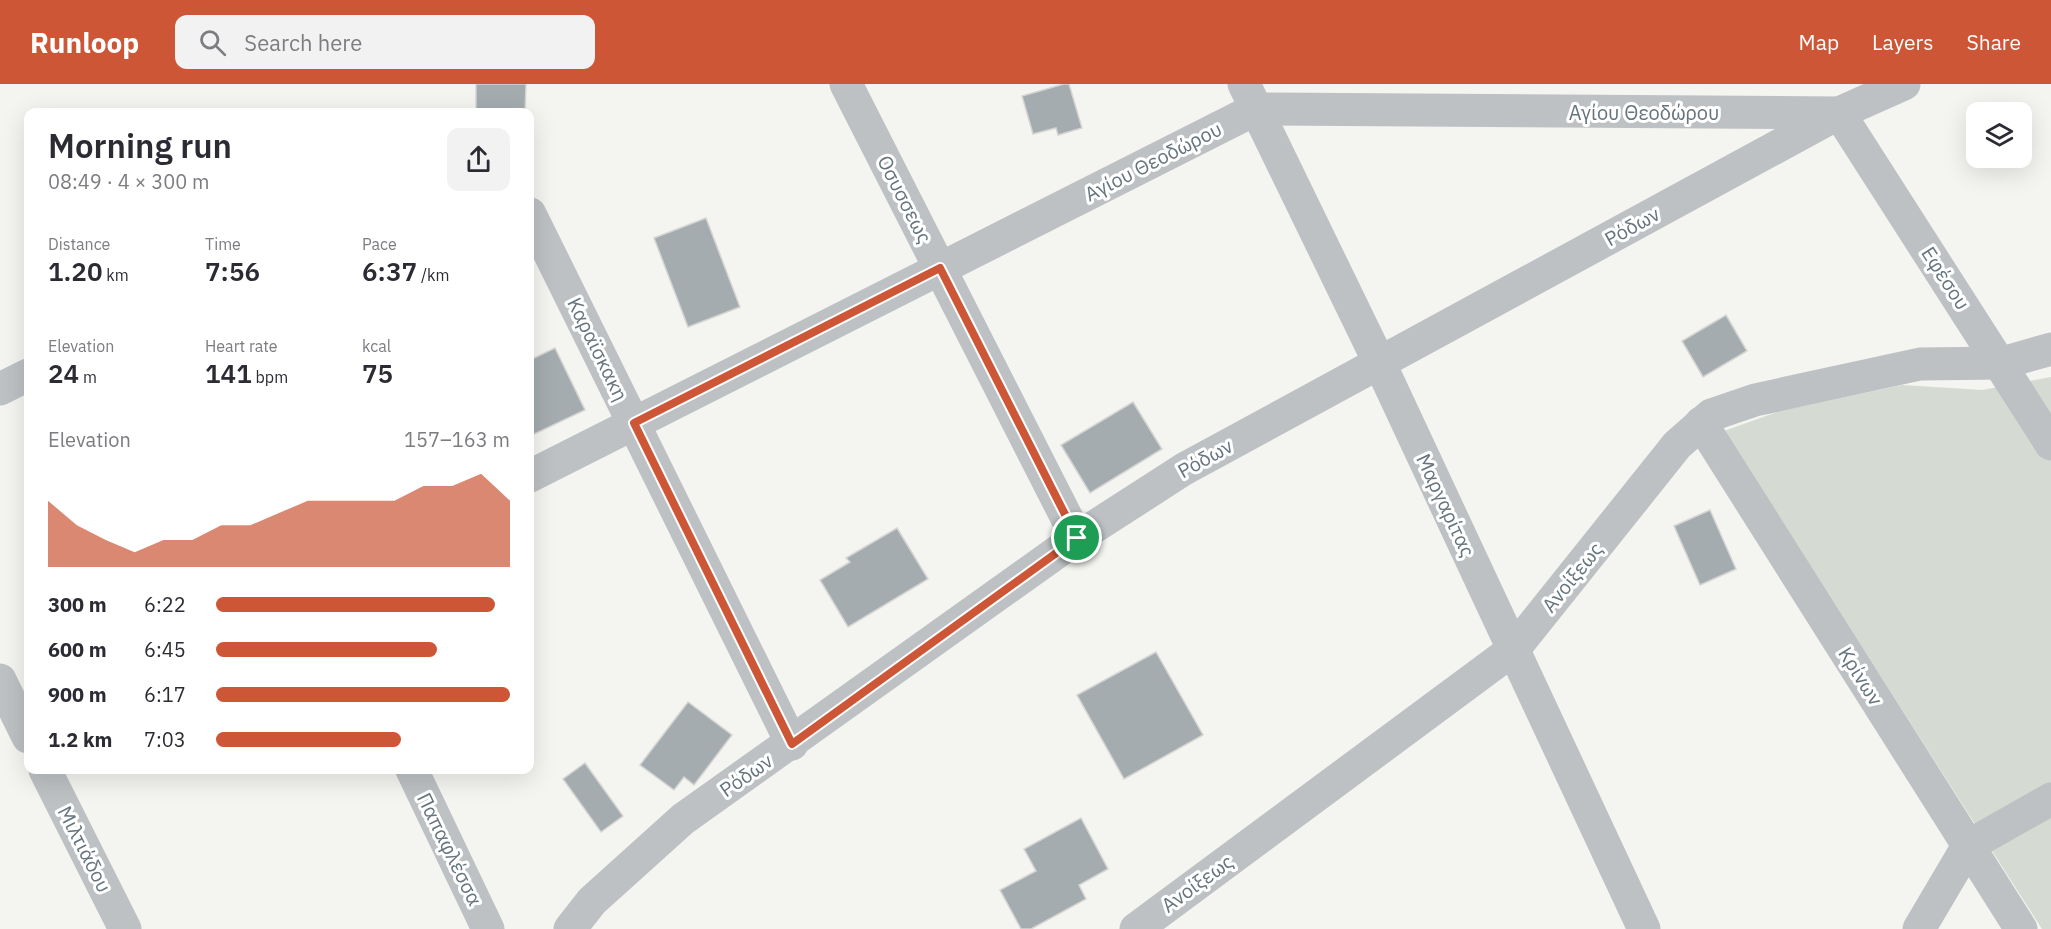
<!DOCTYPE html>
<meta charset="utf-8">
<style>
:root{--surface:#fff;--page:#f2f2f3;--text:#2b2b33;--muted:#7c7c81;--accent:#cd5637}
body{margin:0;font-family:"IBM Plex Sans",sans-serif;background:var(--page);color:var(--text);height:100vh;display:flex;flex-direction:column;font-size:22px;white-space:nowrap}
*{box-sizing:border-box;margin:0}
p{font-size:20px;color:var(--muted)}
.icon{flex:none;width:33px;height:33px;fill:none;stroke:currentColor;stroke-width:2;stroke-linecap:round;stroke-linejoin:round}
.map{position:relative;flex:1;overflow:hidden}
.side{position:absolute;left:24px;top:24px;width:510px;height:666px;display:flex;flex-direction:column;background:var(--surface);border-radius:12px;box-shadow:0 6px 24px #0002}
.side>*{flex:none}
.fabs{position:absolute;left:1966px;top:18px;display:grid;gap:12px}
.fabs a{display:grid;place-items:center;width:66px;height:66px;border-radius:12px;background:var(--surface);box-shadow:0 6px 24px #0002;font-size:30px}
.pin{position:absolute;display:grid;place-items:center;width:51px;height:51px;color:#fff;margin:-26px;border:3px solid #fff;border-radius:50%;box-shadow:0 2px 6px #0007}
.round{display:grid;place-items:center;flex:none;width:63px;height:63px;border-radius:12px;background:var(--page)}
.overview{display:flex;align-items:center;justify-content:space-between;height:102px;padding:0 24px}
h1{font-size:33px;font-weight:600;line-height:45px}
.figures{display:grid;grid-template-columns:repeat(3,1fr);gap:9px;height:102px;padding:6px 24px}
.figures div{display:grid;align-content:center}
.figures b{font-size:26px;font-weight:600}
.figures small{font-size:16px;font-weight:400}
.figures p{font-size:16px}
.chart{height:168px;padding:12px 24px}
.chart p{display:flex;justify-content:space-between}
.chart svg{width:100%;height:108px;margin-top:6px;fill:var(--accent);opacity:.7}
ul{padding:0 24px;list-style:none;font-size:20px}
li{display:grid;grid-template-columns:96px 72px 1fr;align-items:center;height:45px}
li i{height:15px;border-radius:8px;background:var(--accent)}
header{display:flex;align-items:center;gap:36px;box-sizing:border-box;height:84px;padding:0 30px;background:var(--accent);color:#fff}
header strong{font-size:28px}
nav{display:flex;gap:33px;margin-inline-start:auto;font-size:21px}
.search{width:420px;height:54px;background:var(--page);display:flex;align-items:center;gap:15px;box-sizing:border-box;padding:0 21px;border-radius:12px;color:var(--muted);font-size:22px}
.map>svg:first-child{display:block}
.green{fill:#d5dad2}
.building{fill:#a4acb0;stroke:#d5d5d3;stroke-width:1.5}
.lines{fill:none;stroke-linecap:round;stroke-linejoin:round}
.minor{stroke:#bdc1c4;stroke-width:33}
.route-casing{stroke:#fff;stroke-width:12}
.route{stroke:#cd5637;stroke-width:8}
.labels{text-anchor:middle;dominant-baseline:central;stroke-width:6;stroke-linejoin:round;paint-order:stroke}
.street-label{font-size:20px;fill:#66747e;stroke:#fff}
</style>
<header>
<strong>Runloop</strong>
<div class="search"><svg class="icon" aria-label="search" viewBox="0 0 24 24"><circle cx="10" cy="10" r="6"/><path d="M15 15l6 6"/></svg>Search here</div>
<nav><a>Map</a><a>Layers</a><a>Share</a></nav>
</header>
<div class="map">
<svg width="2051" height="845" viewBox="0 0 2051 845">
<rect width="100%" height="100%" fill="#f4f4f0"/>
<polygon class="green" points="2051,293 2051,845 2042,845 1724,347 1780,327 1902,301 1982,306"/>
<g class="building">
<polygon points="476,0 526,0 525,28 468,28 468,26 476,26"/>
<polygon points="1064,0 1069,0 1082,44 1058,51 1056,44 1033,50 1022,12"/>
<polygon points="706,134 740,223 688,243 654,154"/>
<polygon points="1726,231 1747,267 1703,293 1682,257"/>
<polygon points="555,264 585,326 530,352 530,276"/>
<polygon points="1133,318 1162,365 1090,409 1061,361"/>
<polygon points="1710,426 1736,485 1700,501 1674,442"/>
<polygon points="897,444 928,495 848,543 820,496 850,478 846,474"/>
<polygon points="1156,568 1203,651 1124,695 1077,611"/>
<polygon points="688,618 732,651 694,701 684,693 674,706 640,681"/>
<polygon points="585,679 623,732 601,748 563,695"/>
<polygon points="1081,734 1108,785 1079,801 1086,815 1031,845 1021,845 1000,806 1036,787 1024,765"/>
</g>
<g class="lines">
<g class="minor">
<polyline points="846,0 1077,454"/>
<polyline points="1244,0 1380,280 1644,845"/>
<polyline points="530,130 792,660"/>
<polyline points="0,305 28,291"/>
<polyline points="1701,339 2021,845"/>
<polyline points="530,392 1256,25 1839,29 2051,360"/>
<polyline points="0,596 28,653"/>
<polyline points="45,686 125,845"/>
<polyline points="412,686 488,845"/>
<polyline points="570,845 592,817 683,735 1077,454 1184,385 1839,29 1904,0"/>
<polyline points="1136,845 1514,565 1677,361 1711,331 1755,316 1920,280 2002,279 2051,265"/>
<polyline points="1919,845 1968,762 2051,715"/>
</g>
</g>
<g class="lines">
<g class="route-casing">
<polygon id="route" points="940,184 1077,454 792,660 634,339"/>
</g>
<use href="#route" class="route"/>
</g>
<g class="labels">
<g class="street-label">
<text x="1644" y="28">Αγίου Θεοδώρου</text>
<text transform="translate(1153 77) rotate(-27)">Αγίου Θεοδώρου</text>
<text transform="translate(905 115) rotate(63)">Οσυσσεως</text>
<text transform="translate(1632 142) rotate(-29)">Ρόδων</text>
<text transform="translate(1946 194) rotate(57)">Εφέσου</text>
<text transform="translate(598 265) rotate(64)">Καραϊσκακη</text>
<text transform="translate(1205 374) rotate(-29)">Ρόδων</text>
<text transform="translate(1446 421) rotate(65)">Μαργαρίτας</text>
<text transform="translate(1572 493) rotate(-51)">Ανοίξεως</text>
<text transform="translate(1861 592) rotate(58)">Κρίνων</text>
<text transform="translate(746 691) rotate(-35)">Ρόδων</text>
<text transform="translate(85 765) rotate(63)">Μιλτιάδου</text>
<text transform="translate(450 765) rotate(64)">Παπαφλέσσα</text>
<text transform="translate(1197 799) rotate(-36)">Ανοίξεως</text>
</g>
</g>
</svg>
<div class="fabs">
<a><svg class="icon" aria-label="layers" viewBox="0 0 24 24"><path d="M12 4l9 5-9 5-9-5zM3 14l9 5 9-5"/></svg></a>
</div>
<div class="pin" style="left:1077px;top:454px;background:#1e9e55"><svg class="icon" aria-label="arrive" viewBox="0 0 24 24"><path d="M6 21V4h12l-3 4 3 4H6"/></svg></div>
<section class="side">
<div class="overview"><div><h1>Morning run</h1><p>08:49 · 4 × 300 m</p></div><a class="round"><svg class="icon" aria-label="share" viewBox="0 0 24 24"><path d="M12 15V3M7 8l5-5 5 5M5 13v7h14v-7"/></svg></a></div>
<div class="figures">
<div><p>Distance</p><b>1.20<small> km</small></b></div>
<div><p>Time</p><b>7:56</b></div>
<div><p>Pace</p><b>6:37<small> /km</small></b></div>
</div>
<div class="figures">
<div><p>Elevation</p><b>24<small> m</small></b></div>
<div><p>Heart rate</p><b>141<small> bpm</small></b></div>
<div><p>kcal</p><b>75</b></div>
</div>
<div class="chart"><p><span>Elevation</span>157–163 m</p>
<svg viewBox="0 0 160 44" preserveAspectRatio="none"><path d="M0 44V17L10 27L20 33L30 38L40 33L50 33L60 27L70 27L80 22L90 17L100 17L110 17L120 17L130 11L140 11L150 6L160 17V44z"/></svg>
</div>
<ul>
<li><b>300 m</b>6:22<i style="width:95%"></i></li>
<li><b>600 m</b>6:45<i style="width:75%"></i></li>
<li><b>900 m</b>6:17<i style="width:100%"></i></li>
<li><b>1.2 km</b>7:03<i style="width:63%"></i></li>
</ul>
</section>
</div>
